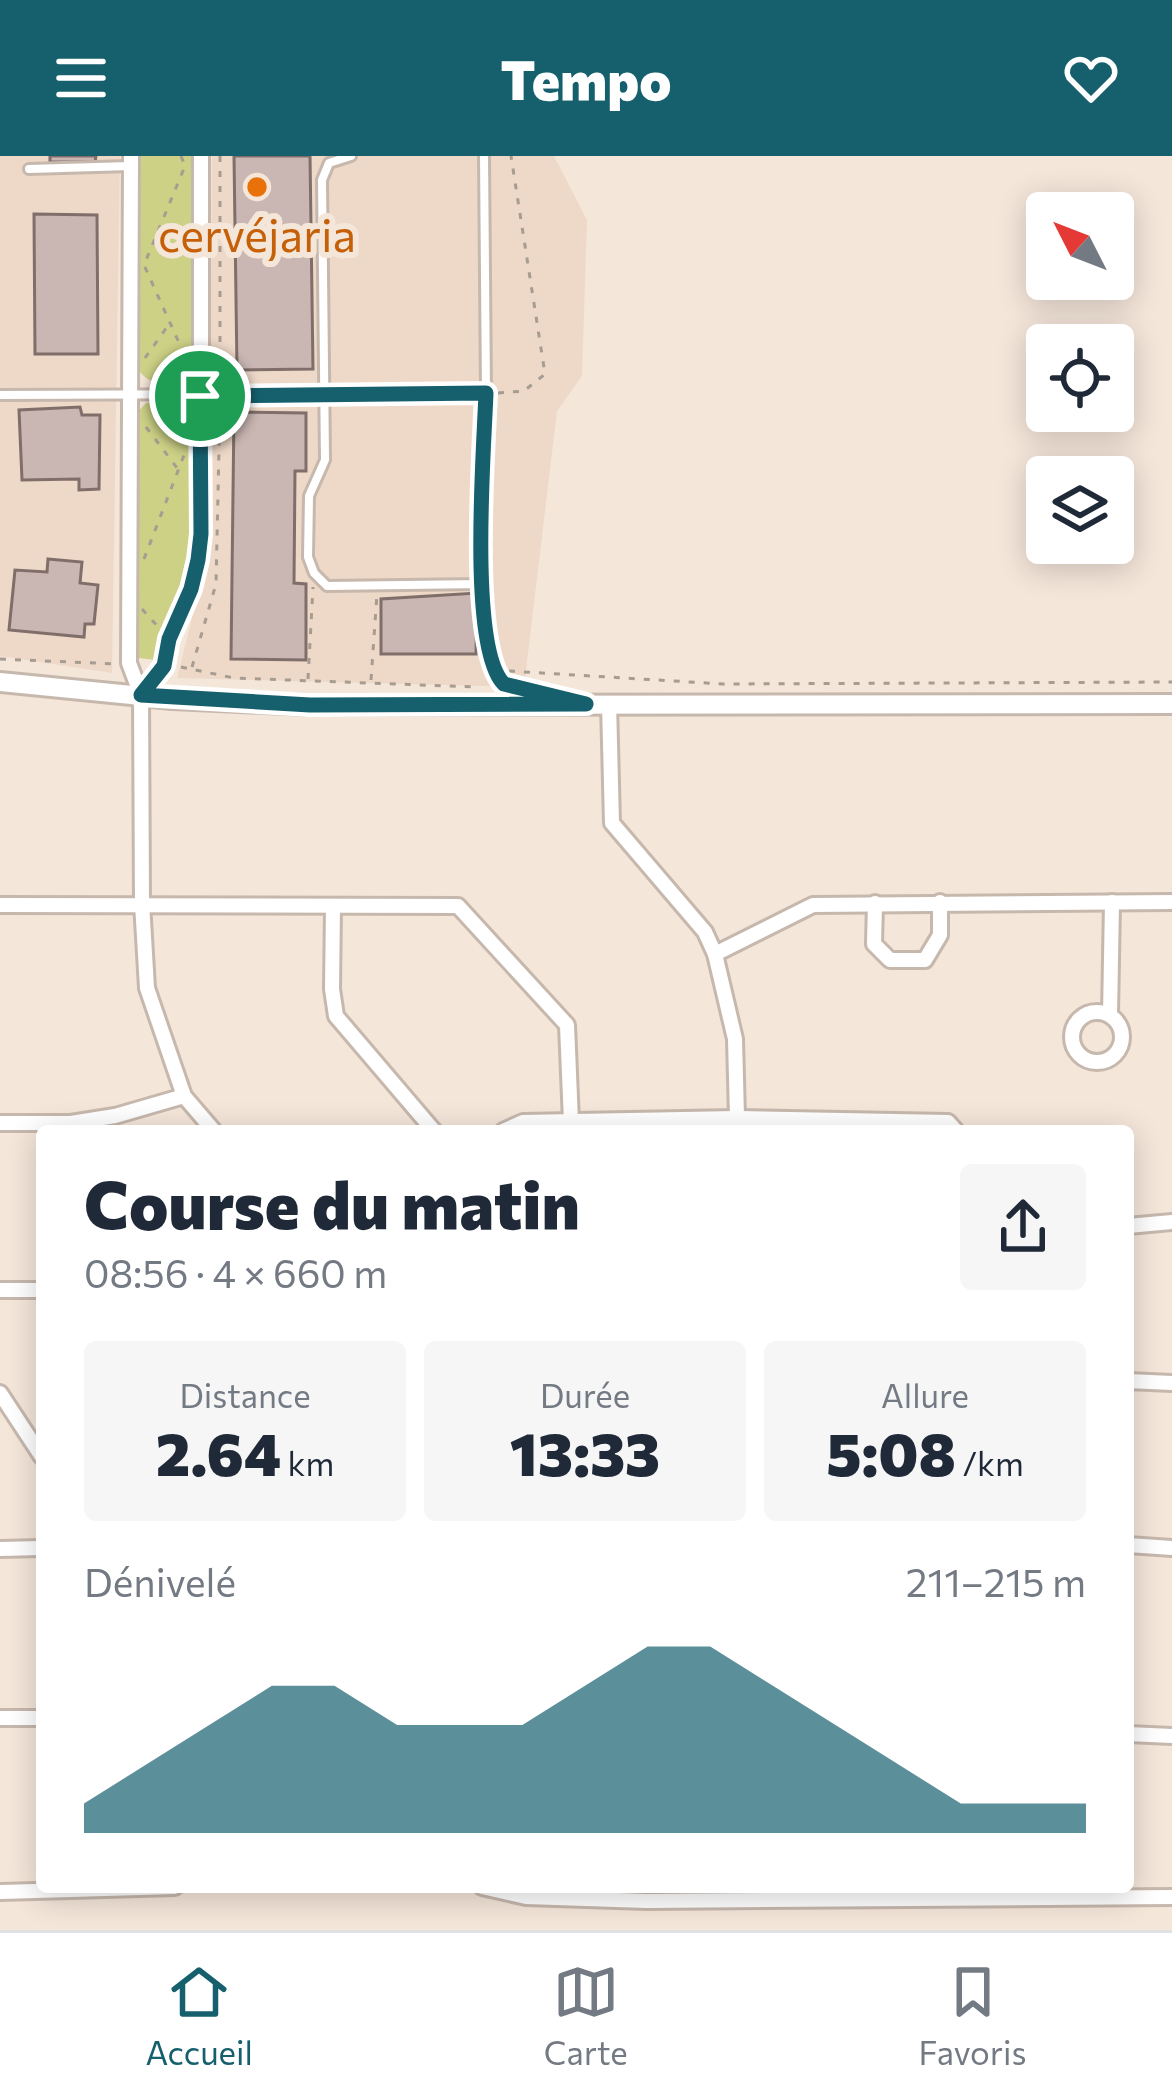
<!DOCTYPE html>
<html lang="fr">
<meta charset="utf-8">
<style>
:root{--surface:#fff;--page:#f6f6f7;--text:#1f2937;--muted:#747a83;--line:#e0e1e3;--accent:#16606e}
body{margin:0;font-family:Commissioner,sans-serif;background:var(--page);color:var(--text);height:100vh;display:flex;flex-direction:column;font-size:45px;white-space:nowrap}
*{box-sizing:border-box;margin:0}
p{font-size:39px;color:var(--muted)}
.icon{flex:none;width:66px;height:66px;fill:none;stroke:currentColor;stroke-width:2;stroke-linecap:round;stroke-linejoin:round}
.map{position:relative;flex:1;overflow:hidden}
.panel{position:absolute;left:36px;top:969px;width:1098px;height:768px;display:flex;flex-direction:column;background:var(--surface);border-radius:12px;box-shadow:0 6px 30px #0003}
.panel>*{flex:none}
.needle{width:78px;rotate:312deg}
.buttons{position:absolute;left:1026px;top:36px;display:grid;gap:24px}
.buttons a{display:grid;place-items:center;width:108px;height:108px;border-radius:12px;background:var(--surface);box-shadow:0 6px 30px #0003;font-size:60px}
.pin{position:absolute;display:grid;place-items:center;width:102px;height:102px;color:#fff;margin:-51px;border:6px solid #fff;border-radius:50%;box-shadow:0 3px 12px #0007}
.round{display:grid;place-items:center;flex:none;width:126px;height:126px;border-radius:12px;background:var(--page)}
.summary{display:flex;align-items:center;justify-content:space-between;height:204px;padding:0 48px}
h1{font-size:66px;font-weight:800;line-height:90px}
.figures{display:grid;grid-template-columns:repeat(3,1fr);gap:18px;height:204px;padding:12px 48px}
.figures div{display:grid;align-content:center;border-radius:12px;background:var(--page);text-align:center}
.figures b{font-size:60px;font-weight:800}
.figures small{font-size:33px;font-weight:400}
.figures p{font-size:33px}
.chart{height:336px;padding:24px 48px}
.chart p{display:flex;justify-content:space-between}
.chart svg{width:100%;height:216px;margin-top:12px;fill:var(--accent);opacity:.7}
header{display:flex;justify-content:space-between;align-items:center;height:156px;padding:0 48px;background:var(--accent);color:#fff;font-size:54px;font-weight:800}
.tabs{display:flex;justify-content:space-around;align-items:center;height:168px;border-top:3px solid var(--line);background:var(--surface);font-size:33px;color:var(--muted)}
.tabs a{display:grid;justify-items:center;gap:6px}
.tabs .active{color:var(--accent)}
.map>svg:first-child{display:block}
.built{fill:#eed9c8}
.green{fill:#ccd186}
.building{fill:#cab7b3;stroke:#806e6a;stroke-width:3}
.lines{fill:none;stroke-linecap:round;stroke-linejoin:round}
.lane-casing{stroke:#c7b8ad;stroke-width:14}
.street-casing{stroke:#c7b8ad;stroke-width:20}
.secondary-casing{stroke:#c7b8ad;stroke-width:24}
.path{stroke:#a79c92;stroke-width:3;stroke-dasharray:6 9;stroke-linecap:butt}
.lane{stroke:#fff;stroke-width:8}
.street{stroke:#fff;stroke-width:14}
.secondary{stroke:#fff;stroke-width:18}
.route-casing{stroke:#fff;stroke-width:24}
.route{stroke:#16606e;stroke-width:15}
.food-dot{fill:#e8710a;stroke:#f5e6da;stroke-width:4.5}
.labels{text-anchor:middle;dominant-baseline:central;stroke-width:12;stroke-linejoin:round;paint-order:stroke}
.food-label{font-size:45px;fill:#c56008;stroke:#f5e6da}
</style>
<header><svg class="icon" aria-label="menu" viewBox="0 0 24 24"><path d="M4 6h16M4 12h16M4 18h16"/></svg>Tempo<svg class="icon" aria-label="heart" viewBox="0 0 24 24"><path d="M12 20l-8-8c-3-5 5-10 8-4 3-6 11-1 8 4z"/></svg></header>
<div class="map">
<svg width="1172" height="1774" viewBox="0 0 1172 1774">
<rect width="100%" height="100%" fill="#f5e6da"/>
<g class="built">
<polygon points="0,0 120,0 112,517 0,500"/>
<polygon points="212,0 554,0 587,64 582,220 557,255 524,531 177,522 209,395"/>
</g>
<g class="green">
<path d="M137,0h56l1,208c-11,24 -49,27 -58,0z"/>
<polygon points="177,245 188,251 195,263 193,369 179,435 156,504 138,502 136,258 146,247"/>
</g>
<g class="building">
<polygon points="50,0 96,0 95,6 50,6"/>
<polygon points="234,0 310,0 313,213 237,214"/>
<polygon points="34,58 97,59 98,198 35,198"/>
<polygon points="80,251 82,259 100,259 99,333 79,334 79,323 22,324 19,254"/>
<polygon points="234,256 306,257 306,315 295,315 294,427 306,428 306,504 231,503"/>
<polygon points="48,403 82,406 80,427 98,429 94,468 85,468 84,481 9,474 15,414 47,416"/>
<polygon points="477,437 476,498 381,498 381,443"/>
</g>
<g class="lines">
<g class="lane-casing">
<g id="lane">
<polyline points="351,0 329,7 322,24 325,304 309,340 308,401 314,417 327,430 483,428"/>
<polyline points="29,13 130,10"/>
<path d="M486,237c-2,56 -18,256 18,291l63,13"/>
<polyline points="0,239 486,237 484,0"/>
</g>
</g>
<g class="street-casing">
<g id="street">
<polyline points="131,0 129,507 141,539 142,747 147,832 184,940 214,975"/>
<polyline points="141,539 164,510 169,483 191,433 201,378 201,0"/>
<polyline points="609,547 612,667 705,776 715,798 735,883 737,962"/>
<polyline points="875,747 874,788 890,804 925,804 940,779 940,746"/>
<polyline points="0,749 458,750 567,869 571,966"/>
<polyline points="333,752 332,833 336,860 434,975"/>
<polyline points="715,798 813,749 1172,746"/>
<circle cx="1097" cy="881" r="25"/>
<polyline points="1110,859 1112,746"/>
<polyline points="0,967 71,967 115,960 184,940"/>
<polyline points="503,975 523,966 737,962 948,966 956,975"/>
<polyline points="1128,1070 1172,1066"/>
<polyline points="0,1134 42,1134"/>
<polyline points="1128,1225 1172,1227"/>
<polyline points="0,1237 42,1301"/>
<polyline points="1128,1389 1172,1392"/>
<polyline points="0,1393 42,1392"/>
<polyline points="0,1562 42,1562"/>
<polyline points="1128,1578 1172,1580"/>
<polyline points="482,1731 526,1741 647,1745 1172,1741"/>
<polyline points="0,1736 175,1731"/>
</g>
</g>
<g class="secondary-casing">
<polyline id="secondary" points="0,526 172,543 310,549 1172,548"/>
</g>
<g class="path">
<polyline points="181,0 185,10 144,109 185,200"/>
<polyline points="220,0 220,226"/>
<polyline points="145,202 167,171"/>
<polyline points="498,237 524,235 545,218 511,0"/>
<polyline points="146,271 177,312"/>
<polyline points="144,403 186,294"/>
<polyline points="142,453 160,473"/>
<polyline points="0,503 118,508"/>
<polyline points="181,511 234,522 476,531"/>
<polyline points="192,511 216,428 220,248"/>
<polyline points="509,515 723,528 1172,526"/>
<polyline points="308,523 313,431"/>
<polyline points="371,524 377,438"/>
</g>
<use href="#lane" class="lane"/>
<use href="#street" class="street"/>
<use href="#secondary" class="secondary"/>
</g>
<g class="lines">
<g class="route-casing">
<path id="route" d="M486,237c-2,55 -18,256 18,291l82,20 -276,1 -169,-10 23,-29 5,-27 22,-50 7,-29 3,-26 -1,-138z"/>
</g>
<use href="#route" class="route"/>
</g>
<circle class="food-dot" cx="257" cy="31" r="12"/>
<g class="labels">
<g class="food-label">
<text x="257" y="77">cervéjaria</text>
</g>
</g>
</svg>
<div class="buttons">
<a><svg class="needle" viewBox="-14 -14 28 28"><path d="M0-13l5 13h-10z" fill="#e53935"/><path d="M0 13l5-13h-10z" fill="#747a83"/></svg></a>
<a><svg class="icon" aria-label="locate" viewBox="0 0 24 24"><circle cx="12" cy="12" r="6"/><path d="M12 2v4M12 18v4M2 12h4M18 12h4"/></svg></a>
<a><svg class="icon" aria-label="layers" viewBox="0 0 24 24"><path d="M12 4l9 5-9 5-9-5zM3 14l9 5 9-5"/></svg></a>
</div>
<div class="pin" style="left:200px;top:240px;background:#1e9e55"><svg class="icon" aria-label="arrive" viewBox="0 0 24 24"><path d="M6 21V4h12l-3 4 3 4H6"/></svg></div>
<section class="panel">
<div class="summary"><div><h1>Course du matin</h1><p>08:56 · 4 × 660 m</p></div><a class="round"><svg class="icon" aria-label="share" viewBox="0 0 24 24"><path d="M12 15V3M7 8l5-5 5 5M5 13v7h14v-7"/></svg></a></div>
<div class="figures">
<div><p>Distance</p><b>2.64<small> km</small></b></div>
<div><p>Durée</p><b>13:33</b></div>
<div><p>Allure</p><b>5:08<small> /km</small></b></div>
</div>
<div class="chart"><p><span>Dénivelé</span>211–215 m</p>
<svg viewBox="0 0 160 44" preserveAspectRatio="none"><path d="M0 44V38L10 30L20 22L30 14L40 14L50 22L60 22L70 22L80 14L90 6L100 6L110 14L120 22L130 30L140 38L150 38L160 38V44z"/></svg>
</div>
</section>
</div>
<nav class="tabs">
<a class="active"><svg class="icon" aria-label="home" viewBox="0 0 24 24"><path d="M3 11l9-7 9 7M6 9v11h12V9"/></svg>Accueil</a>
<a><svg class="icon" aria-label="map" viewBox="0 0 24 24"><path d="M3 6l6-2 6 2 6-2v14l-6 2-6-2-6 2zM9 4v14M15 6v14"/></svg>Carte</a>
<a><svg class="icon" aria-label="saved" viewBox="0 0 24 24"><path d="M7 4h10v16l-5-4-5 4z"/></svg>Favoris</a>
</nav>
